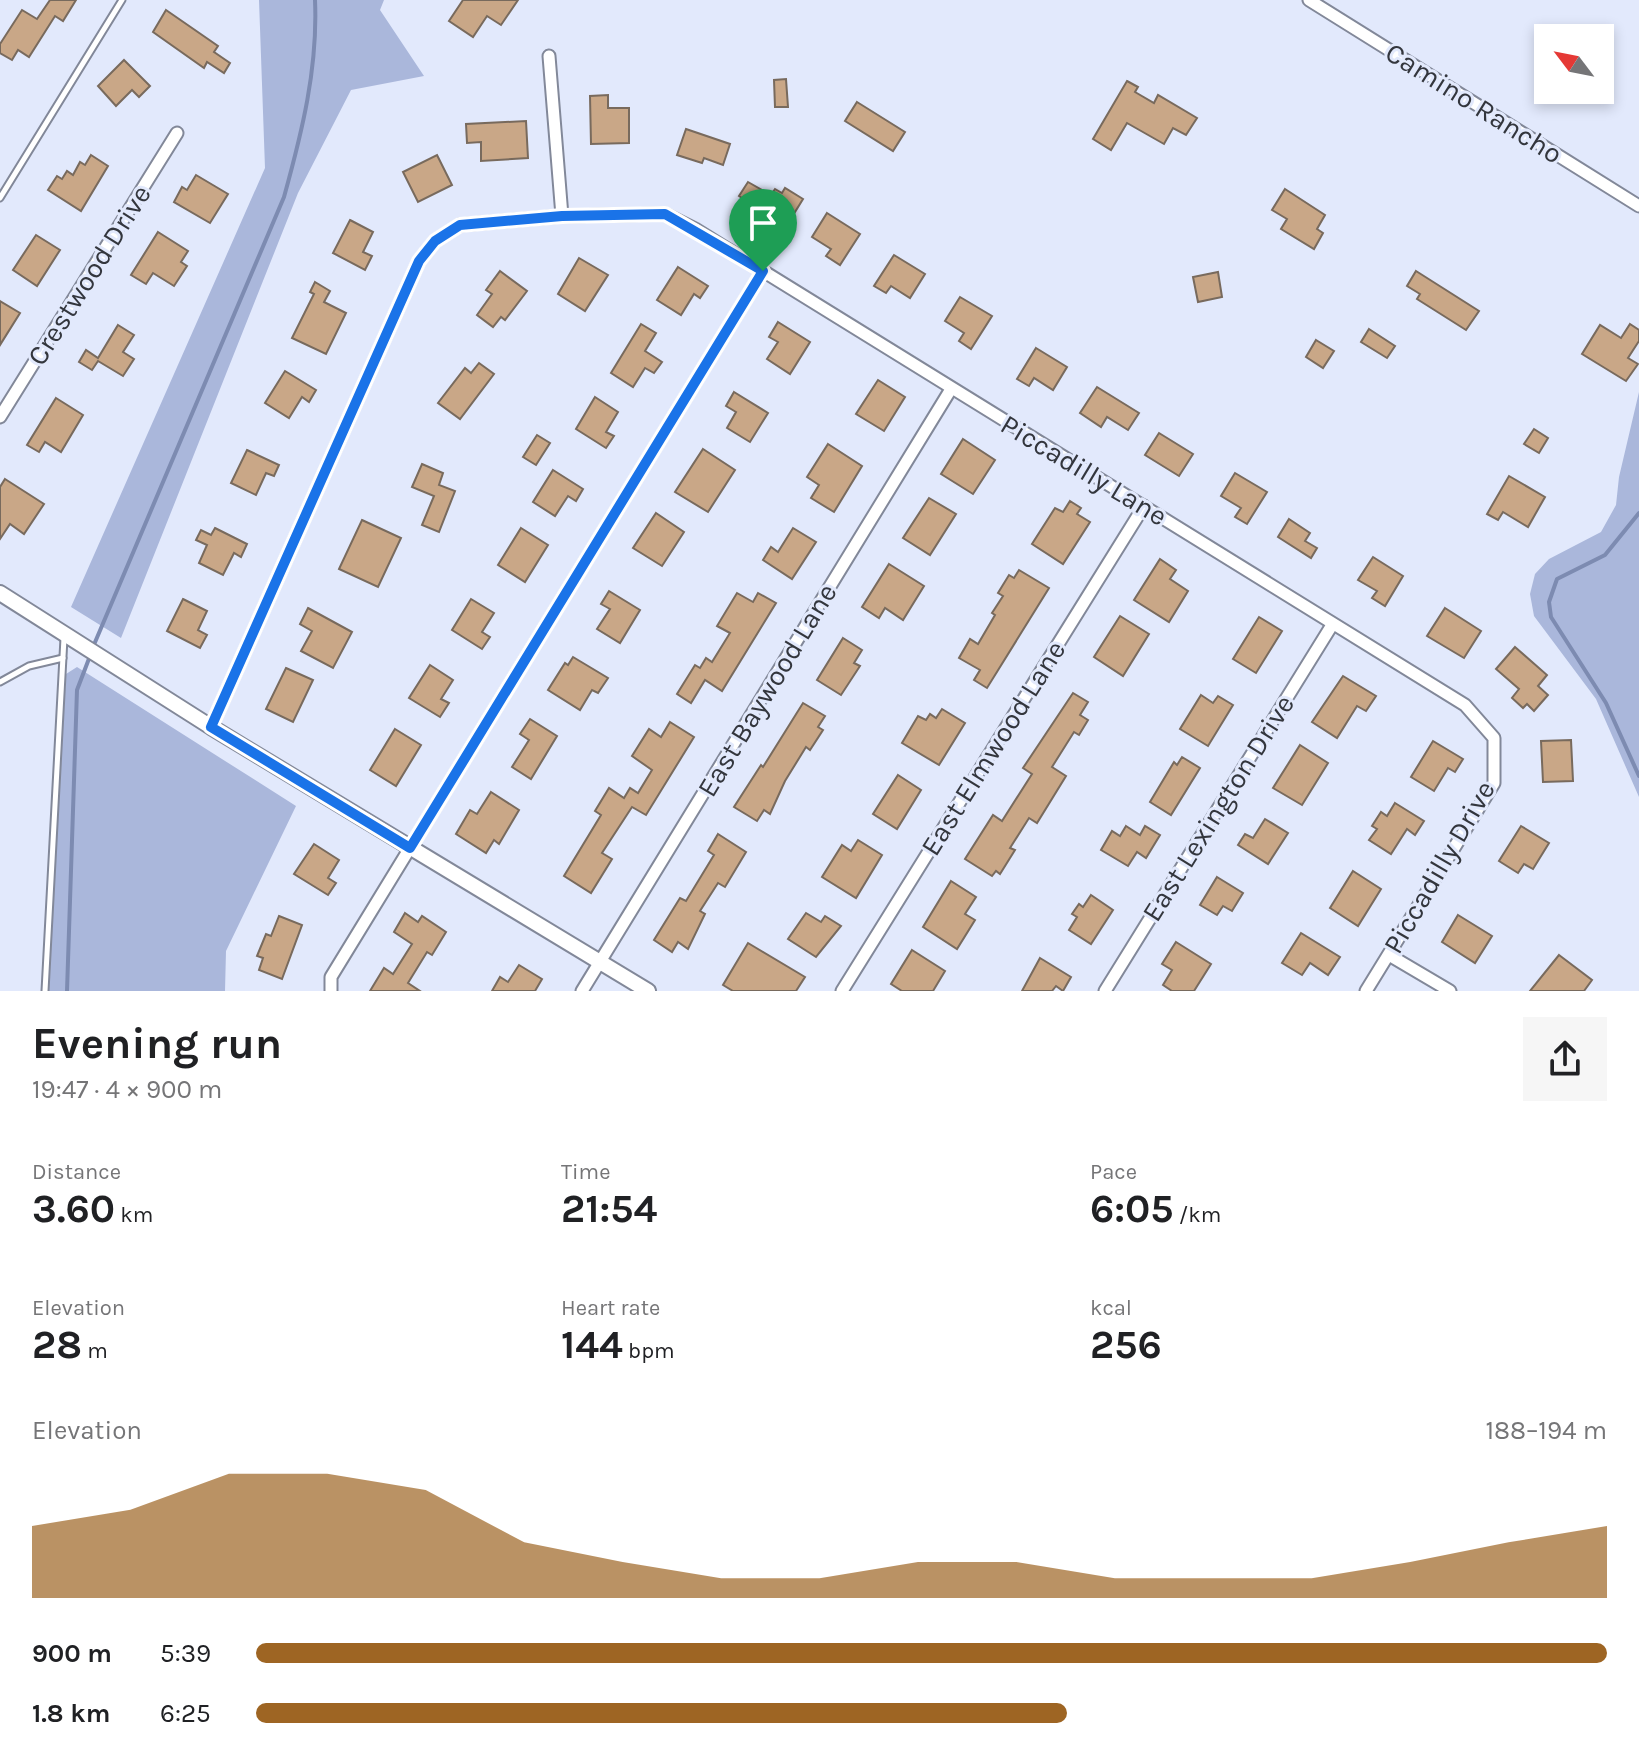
<!DOCTYPE html>
<meta charset="utf-8">
<style>
:root{--surface:#fff;--page:#f6f6f6;--text:#202124;--muted:#757577;--accent:#9e6523}
body{margin:0;font-family:Karla,sans-serif;background:var(--page);color:var(--text);height:100vh;display:flex;flex-direction:column;font-size:30px;white-space:nowrap}
*{box-sizing:border-box;margin:0}
p{font-size:26px;color:var(--muted)}
.icon{flex:none;width:44px;height:44px;fill:none;stroke:currentColor;stroke-width:2;stroke-linecap:round;stroke-linejoin:round}
.map{position:relative;height:991px;overflow:hidden}
.side{display:flex;flex-direction:column;background:var(--surface);flex:1}
.side>*{flex:none}
.needle{width:52px;rotate:302deg}
.controls{position:absolute;left:1534px;top:24px;display:grid;gap:16px}
.controls a{display:grid;place-items:center;width:80px;height:80px;border-radius:0px;background:var(--surface);box-shadow:0 4px 12px #0003;font-size:40px}
.pin{position:absolute;display:grid;place-items:center;width:68px;height:68px;color:#fff;margin:-82px -34px;border-radius:50% 50% 50% 0;rotate:-45deg;box-shadow:0 0 8px #0007}
.pin .icon{rotate:45deg}
.round{display:grid;place-items:center;flex:none;width:84px;height:84px;border-radius:0px;background:var(--page)}
.head{display:flex;align-items:center;justify-content:space-between;height:136px;padding:0 32px}
h1{font-size:44px;font-weight:700;line-height:60px}
.figures{display:grid;grid-template-columns:repeat(3,1fr);gap:12px;height:136px;padding:8px 32px}
.figures div{display:grid;align-content:center}
.figures b{font-size:40px;font-weight:700}
.figures small{font-size:22px;font-weight:400}
.figures p{font-size:22px}
.chart{height:224px;padding:16px 32px}
.chart p{display:flex;justify-content:space-between}
.chart svg{width:100%;height:144px;margin-top:8px;fill:var(--accent);opacity:.7}
ul{padding:0 32px;list-style:none;font-size:26px}
li{display:grid;grid-template-columns:128px 96px 1fr;align-items:center;height:60px}
li i{height:20px;border-radius:10px;background:var(--accent)}
.map>svg:first-child{display:block}
.green{fill:#aab7db}
.lines{fill:none;stroke-linecap:round;stroke-linejoin:round}
.stream{stroke:#7d8bb1;stroke-width:4}
.building{fill:#c9a787;stroke:#786a5d;stroke-width:2}
.service-casing{stroke:#828899;stroke-width:9}
.minor-casing{stroke:#828899;stroke-width:15}
.tertiary-casing{stroke:#828899;stroke-width:18}
.service{stroke:#fff;stroke-width:5}
.minor{stroke:#fff;stroke-width:11}
.tertiary{stroke:#fff;stroke-width:14}
.route-casing{stroke:#fff;stroke-width:16}
.route{stroke:#1a73e8;stroke-width:10}
.labels{text-anchor:middle;dominant-baseline:central;stroke-width:6;stroke-linejoin:round;paint-order:stroke}
.street-label{font-size:28px;fill:#33363d;stroke:#e2e9fc}
</style>
<div class="map">
<svg width="1639" height="991" viewBox="0 0 1639 991">
<rect width="100%" height="100%" fill="#e2e9fc"/>
<g class="green">
<polygon points="259,0 384,0 380,10 424,76 351,90 298,193 121,638 71,607 265,168"/>
<polygon points="1639,392 1639,797 1596,699 1534,616 1530,594 1535,574 1549,559 1601,532 1616,505 1619,477"/>
<polygon points="77,667 296,806 226,951 225,991 47,991 66,674"/>
</g>
<g class="lines">
<g class="stream">
<polyline points="1639,513 1605,555 1557,579 1549,602 1551,617 1606,703 1639,776"/>
<path d="M93,647l191,-450c18,-65 34,-129 31,-197"/>
<polyline points="67,991 77,690 90,656"/>
</g>
</g>
<g class="building">
<polygon points="50,0 76,0 63,21 55,16 29,57 18,50 12,60 0,53 0,44 22,10 37,19"/>
<polygon points="463,0 518,0 501,25 487,16 473,37 449,21"/>
<polygon points="166,10 218,46 214,52 230,63 224,73 207,62 204,68 153,32"/>
<polygon points="124,60 150,86 139,97 132,90 116,106 98,86"/>
<polygon points="786,79 788,107 775,107 774,80"/>
<polygon points="1127,81 1138,87 1135,92 1154,103 1158,95 1197,118 1186,135 1173,128 1164,144 1127,123 1111,150 1093,139"/>
<polygon points="608,95 608,108 629,108 629,143 591,144 590,96"/>
<polygon points="857,102 905,132 893,151 845,121"/>
<polygon points="526,121 528,158 481,161 481,142 467,143 466,124"/>
<polygon points="686,129 730,144 723,165 704,158 702,163 677,155"/>
<polygon points="91,155 108,166 81,211 48,190 57,176 62,179 67,171 73,175 80,162 85,165"/>
<polygon points="437,155 452,185 418,202 403,172"/>
<polygon points="196,175 228,194 210,223 174,202 182,187 187,190"/>
<polygon points="748,182 771,195 775,189 782,193 785,188 803,199 782,233 744,209 748,202 739,196"/>
<polygon points="1285,189 1325,215 1317,229 1323,233 1314,249 1281,229 1287,219 1272,210"/>
<polygon points="827,213 860,234 840,265 826,256 831,249 812,237"/>
<polygon points="350,220 373,232 363,252 372,256 365,270 333,253"/>
<polygon points="158,232 188,251 181,262 187,266 174,286 153,273 146,284 131,275"/>
<polygon points="36,235 60,250 37,286 13,270"/>
<polygon points="894,255 925,274 910,298 891,286 886,293 874,286"/>
<polygon points="579,258 608,275 585,311 558,294"/>
<polygon points="678,267 708,286 700,298 694,294 681,315 657,300"/>
<polygon points="500,271 527,291 505,320 501,317 493,327 477,315 492,294 486,290"/>
<polygon points="1416,271 1479,311 1466,330 1417,299 1420,294 1407,286"/>
<polygon points="1218,272 1222,297 1198,302 1193,277"/>
<polygon points="315,282 330,291 324,302 346,313 326,354 292,338 314,294 310,292"/>
<polygon points="960,297 992,316 971,349 959,341 964,333 945,321"/>
<polygon points="0,301 20,313 0,345"/>
<polygon points="778,322 810,342 790,374 767,359 778,342 769,337"/>
<polygon points="641,324 656,333 645,351 662,362 654,373 645,368 633,387 611,373"/>
<polygon points="1630,324 1639,330 1639,341 1628,358 1638,364 1626,381 1582,354 1600,325 1621,338"/>
<polygon points="118,325 134,335 123,352 134,359 123,376 98,361 92,370 79,362 86,350 98,358"/>
<polygon points="1369,329 1395,346 1387,358 1361,342"/>
<polygon points="1316,340 1334,351 1323,368 1306,357"/>
<polygon points="1036,348 1067,367 1053,390 1034,378 1029,386 1017,379"/>
<polygon points="479,363 494,374 460,419 438,403 465,368 471,373"/>
<polygon points="285,371 316,390 309,402 302,397 289,418 265,403"/>
<polygon points="878,380 905,397 884,431 856,414"/>
<polygon points="1097,387 1139,413 1128,430 1107,417 1101,427 1080,413"/>
<polygon points="734,392 768,413 750,442 727,428 736,412 726,406"/>
<polygon points="595,397 618,412 606,432 614,436 606,448 576,429"/>
<polygon points="56,398 83,415 61,452 45,442 39,452 27,445"/>
<polygon points="1534,429 1548,438 1539,453 1524,444"/>
<polygon points="1159,433 1193,454 1179,476 1145,455"/>
<polygon points="537,435 550,443 536,465 523,457"/>
<polygon points="963,439 995,460 973,494 941,474"/>
<polygon points="828,444 862,466 834,512 811,498 819,485 807,477"/>
<polygon points="703,449 735,470 708,512 675,492"/>
<polygon points="247,450 279,465 274,476 266,473 256,495 231,483"/>
<polygon points="422,464 443,473 439,485 455,491 439,532 422,525 434,496 412,487"/>
<polygon points="553,470 583,489 576,501 568,496 555,516 533,502"/>
<polygon points="1235,473 1267,492 1247,524 1235,517 1241,508 1221,496"/>
<polygon points="1509,476 1545,497 1528,527 1503,512 1498,520 1487,514"/>
<polygon points="5,479 44,504 24,534 10,524 0,539 0,487"/>
<polygon points="929,498 956,514 930,555 903,538"/>
<polygon points="1070,501 1081,508 1077,514 1090,522 1063,564 1032,544 1055,508 1063,512"/>
<polygon points="656,513 684,532 662,566 633,548"/>
<polygon points="1289,519 1310,533 1305,541 1317,548 1311,558 1278,537"/>
<polygon points="362,520 401,538 378,587 339,569"/>
<polygon points="215,528 247,544 241,557 234,553 223,575 199,563 207,545 196,540 201,530 211,535"/>
<polygon points="521,528 548,545 525,582 498,565"/>
<polygon points="793,528 816,542 792,579 763,560 771,547 778,552"/>
<polygon points="1373,557 1403,576 1385,606 1372,598 1377,591 1358,580"/>
<polygon points="1160,559 1176,570 1170,579 1188,591 1169,622 1134,600"/>
<polygon points="889,564 924,586 903,620 885,608 879,618 862,607"/>
<polygon points="1019,570 1049,588 987,688 974,680 980,670 959,658 970,639 978,644 995,615 992,613 1003,596 998,593 1009,575 1014,578"/>
<polygon points="609,591 640,610 620,643 597,629 610,609 601,604"/>
<polygon points="737,593 753,602 758,593 776,603 722,691 705,680 691,703 677,694 695,665 700,668 706,658 712,662 730,633 717,626"/>
<polygon points="183,599 207,611 198,630 207,635 200,648 167,631"/>
<polygon points="471,599 494,613 482,632 490,637 482,649 452,630"/>
<polygon points="308,608 352,632 333,668 301,651 312,631 300,624"/>
<polygon points="1445,608 1481,631 1464,658 1427,636"/>
<polygon points="1120,616 1149,634 1123,676 1094,657"/>
<polygon points="1259,617 1282,631 1256,673 1233,659"/>
<polygon points="843,638 862,650 854,663 860,666 841,695 817,680"/>
<polygon points="1515,647 1547,675 1538,686 1548,695 1534,711 1527,704 1523,708 1512,698 1519,689 1496,669"/>
<polygon points="573,657 608,678 598,693 592,690 580,710 548,690 565,663 568,665"/>
<polygon points="430,665 453,680 441,699 449,703 440,717 409,698"/>
<polygon points="286,668 313,680 293,722 266,709"/>
<polygon points="1343,676 1376,696 1366,711 1357,706 1337,738 1312,722"/>
<polygon points="1073,693 1088,702 1080,715 1088,720 1079,735 1074,732 1052,767 1066,776 1037,823 1029,818 1010,848 1015,850 1000,874 996,871 992,876 965,859 993,815 1002,821 1032,774 1023,768"/>
<polygon points="1201,695 1213,703 1218,696 1233,705 1208,746 1180,729"/>
<polygon points="803,703 825,716 818,727 823,730 810,750 806,747 785,781 770,814 764,810 757,821 734,807 761,765 763,767"/>
<polygon points="942,709 965,723 939,765 902,743 918,716 926,720 930,714 936,718"/>
<polygon points="530,719 557,736 531,779 512,767 529,740 520,734"/>
<polygon points="670,722 694,737 646,815 632,807 602,853 612,859 591,893 564,876 601,815 595,811 609,788 624,798 630,788 638,793 652,770 632,756 649,729 661,737"/>
<polygon points="395,729 421,745 396,786 370,770"/>
<polygon points="1571,740 1573,781 1543,782 1541,741"/>
<polygon points="1433,741 1463,759 1455,772 1448,768 1434,791 1411,777"/>
<polygon points="1300,745 1328,763 1302,805 1273,788"/>
<polygon points="1182,757 1200,768 1171,815 1150,802 1174,762 1177,765"/>
<polygon points="898,775 921,790 897,829 873,814"/>
<polygon points="491,792 519,810 499,844 494,840 486,853 456,834 470,810 477,814"/>
<polygon points="1395,803 1424,821 1415,835 1407,829 1391,854 1369,840 1377,829 1372,826 1381,812 1387,816"/>
<polygon points="1265,819 1288,833 1268,864 1238,845 1245,834 1253,838"/>
<polygon points="1126,826 1140,835 1145,826 1160,835 1146,858 1137,852 1128,866 1101,850 1112,831 1120,836"/>
<polygon points="1521,826 1549,843 1533,869 1524,864 1518,873 1499,861"/>
<polygon points="718,834 746,852 725,887 718,883 700,911 705,914 688,949 678,942 672,952 654,940 680,898 686,901 714,855 708,851"/>
<polygon points="858,840 882,855 856,898 822,877 842,845 851,851"/>
<polygon points="314,844 339,860 328,878 336,883 328,895 294,874"/>
<polygon points="1353,871 1381,889 1358,926 1330,908"/>
<polygon points="1217,877 1243,893 1232,911 1223,906 1217,915 1200,905"/>
<polygon points="951,881 976,897 965,914 975,920 957,949 923,927"/>
<polygon points="1091,895 1113,910 1091,944 1069,930 1077,917 1072,914 1079,904 1083,907"/>
<polygon points="405,913 418,922 422,916 446,932 432,955 427,952 408,983 420,991 370,991 384,968 393,974 412,944 394,932"/>
<polygon points="806,913 821,922 825,916 841,926 816,957 788,939"/>
<polygon points="1458,915 1492,936 1475,963 1442,942"/>
<polygon points="279,916 302,925 282,979 259,970 263,958 257,956 266,934 271,936"/>
<polygon points="1301,933 1340,957 1328,975 1310,963 1302,975 1282,963"/>
<polygon points="1176,942 1211,964 1194,991 1172,991 1163,985 1172,970 1162,964"/>
<polygon points="748,943 805,977 796,991 733,991 723,985"/>
<polygon points="912,950 945,971 933,991 902,991 891,984"/>
<polygon points="1559,955 1592,980 1584,991 1530,991"/>
<polygon points="1040,958 1071,977 1063,991 1056,986 1052,991 1022,991"/>
<polygon points="519,965 542,979 535,991 492,991 500,977 508,982"/>
</g>
<g class="lines">
<g class="service-casing">
<g id="service">
<polyline points="0,198 122,0"/>
<polyline points="0,682 29,666 63,658"/>
<polyline points="45,991 64,638"/>
</g>
</g>
<g class="minor-casing">
<g id="minor">
<polyline points="1309,0 1639,206"/>
<polyline points="549,56 562,216"/>
<polyline points="0,417 177,133"/>
<polyline points="211,727 419,261 435,241 460,225 562,216 665,214 695,229 1465,705 1494,738 1494,783 1366,991"/>
<polyline points="1389,955 1450,991"/>
<polyline points="331,991 331,977 763,271"/>
<polyline points="582,991 951,389"/>
<polyline points="842,991 1144,506"/>
<polyline points="1105,991 1332,625"/>
</g>
</g>
<g class="tertiary-casing">
<polyline id="tertiary" points="0,593 211,727 648,991"/>
</g>
<use href="#service" class="service"/>
<use href="#minor" class="minor"/>
<use href="#tertiary" class="tertiary"/>
</g>
<g class="lines">
<g class="route-casing">
<polygon id="route" points="665,214 763,271 410,848 211,727 419,261 435,241 460,225 562,216"/>
</g>
<use href="#route" class="route"/>
</g>
<g class="labels">
<g class="street-label">
<text transform="translate(1474 103) rotate(32)">Camino Rancho</text>
<text transform="translate(89 275) rotate(-58)">Crestwood Drive</text>
<text transform="translate(1084 470) rotate(31)">Piccadilly Lane</text>
<text transform="translate(767 690) rotate(-59)">East Baywood Lane</text>
<text transform="translate(993 748) rotate(-58)">East Elmwood Lane</text>
<text transform="translate(1218 808) rotate(-58)">East Lexington Drive</text>
<text transform="translate(1439 867) rotate(-60)">Piccadilly Drive</text>
</g>
</g>
</svg>
<div class="controls">
<a><svg class="needle" viewBox="-14 -14 28 28"><path d="M0-13l5 13h-10z" fill="#e53935"/><path d="M0 13l5-13h-10z" fill="#757577"/></svg></a>
</div>
<div class="pin" style="left:763px;top:271px;background:#1e9e55"><svg class="icon" aria-label="arrive" viewBox="0 0 24 24"><path d="M6 21V4h12l-3 4 3 4H6"/></svg></div>
</div>
<section class="side">
<div class="head"><div><h1>Evening run</h1><p>19:47 · 4 × 900 m</p></div><a class="round"><svg class="icon" aria-label="share" viewBox="0 0 24 24"><path d="M12 15V3M7 8l5-5 5 5M5 13v7h14v-7"/></svg></a></div>
<div class="figures">
<div><p>Distance</p><b>3.60<small> km</small></b></div>
<div><p>Time</p><b>21:54</b></div>
<div><p>Pace</p><b>6:05<small> /km</small></b></div>
</div>
<div class="figures">
<div><p>Elevation</p><b>28<small> m</small></b></div>
<div><p>Heart rate</p><b>144<small> bpm</small></b></div>
<div><p>kcal</p><b>256</b></div>
</div>
<div class="chart"><p><span>Elevation</span>188–194 m</p>
<svg viewBox="0 0 160 44" preserveAspectRatio="none"><path d="M0 44V22L10 17L20 6L30 6L40 11L50 27L60 33L70 38L80 38L90 33L100 33L110 38L120 38L130 38L140 33L150 27L160 22V44z"/></svg>
</div>
<ul>
<li><b>900 m</b>5:39<i style="width:100%"></i></li>
<li><b>1.8 km</b>6:25<i style="width:60%"></i></li>
</ul>
</section>
